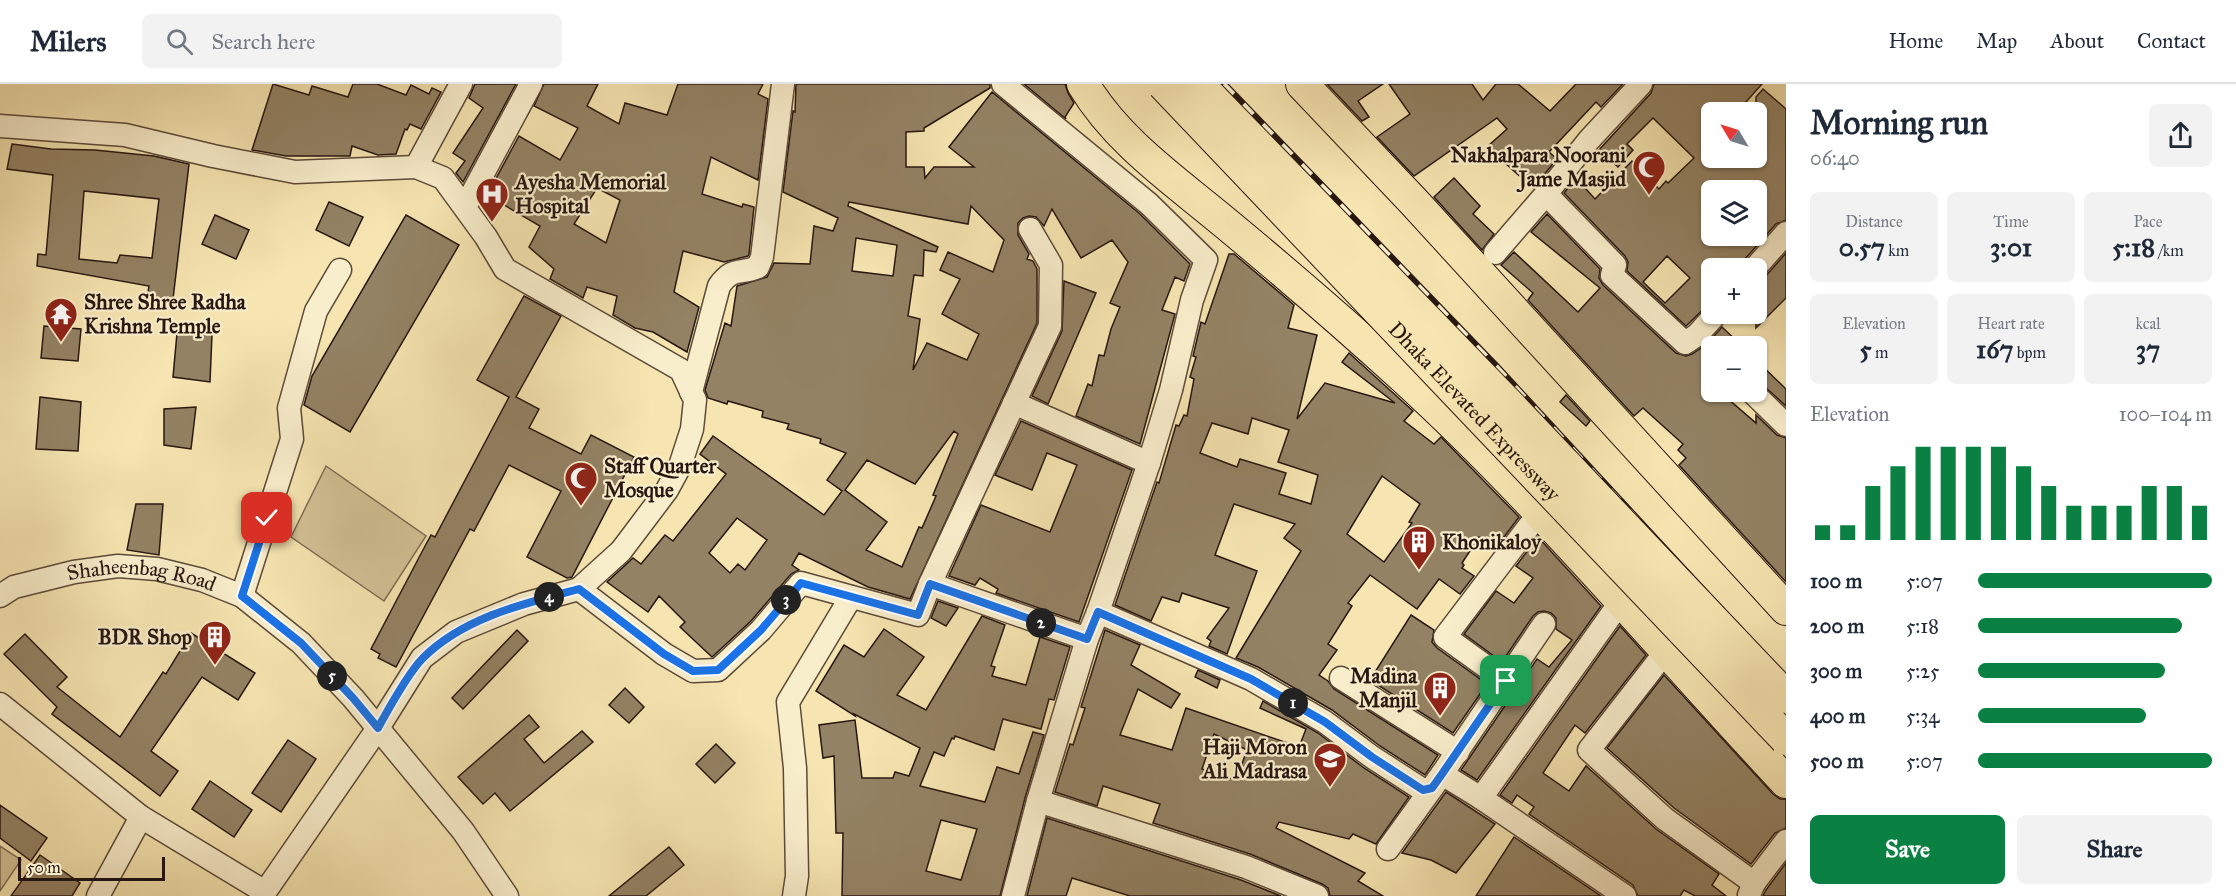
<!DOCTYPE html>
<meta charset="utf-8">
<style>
:root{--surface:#fff;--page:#f2f2f3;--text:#1f2937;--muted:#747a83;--line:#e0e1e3;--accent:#0b8043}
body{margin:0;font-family:"IM FELL Great Primer",serif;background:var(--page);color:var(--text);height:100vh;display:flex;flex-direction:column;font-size:22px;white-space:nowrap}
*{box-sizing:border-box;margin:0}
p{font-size:20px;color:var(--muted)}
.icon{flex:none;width:33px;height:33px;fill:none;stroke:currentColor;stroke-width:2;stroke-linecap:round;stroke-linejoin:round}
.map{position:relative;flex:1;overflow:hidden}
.side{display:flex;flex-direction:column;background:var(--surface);width:450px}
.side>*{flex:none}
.needle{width:39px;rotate:308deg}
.fabs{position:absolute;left:1701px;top:18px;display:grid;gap:12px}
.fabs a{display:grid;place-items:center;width:66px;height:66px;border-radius:9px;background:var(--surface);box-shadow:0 2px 4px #0004;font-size:30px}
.scale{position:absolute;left:18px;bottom:15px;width:147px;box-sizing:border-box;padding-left:6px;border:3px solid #281711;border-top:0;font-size:16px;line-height:21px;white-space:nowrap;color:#281711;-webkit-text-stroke:4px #f9eecc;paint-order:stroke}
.pin{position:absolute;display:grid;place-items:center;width:51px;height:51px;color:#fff;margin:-26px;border-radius:12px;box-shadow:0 3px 9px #0006}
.km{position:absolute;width:30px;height:30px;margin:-15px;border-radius:50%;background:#222;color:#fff;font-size:16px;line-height:30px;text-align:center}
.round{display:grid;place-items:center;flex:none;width:63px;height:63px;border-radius:9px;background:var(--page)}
.summary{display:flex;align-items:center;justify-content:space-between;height:102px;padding:0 24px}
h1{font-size:33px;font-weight:700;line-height:45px}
.stats{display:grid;grid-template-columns:repeat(3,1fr);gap:9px;height:102px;padding:6px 24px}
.stats div{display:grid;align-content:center;border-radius:9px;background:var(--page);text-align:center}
.stats b{font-size:26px;font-weight:700}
.stats small{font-size:16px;font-weight:400}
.stats p{font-size:16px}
.chart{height:168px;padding:12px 24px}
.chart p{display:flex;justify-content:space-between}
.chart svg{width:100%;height:108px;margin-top:6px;stroke:var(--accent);stroke-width:6}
.action{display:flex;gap:12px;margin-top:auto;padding:12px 24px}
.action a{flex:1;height:69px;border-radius:9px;background:var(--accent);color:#fff;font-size:24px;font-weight:700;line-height:69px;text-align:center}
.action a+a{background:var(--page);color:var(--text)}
ul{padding:0 24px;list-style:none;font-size:20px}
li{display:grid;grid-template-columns:96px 72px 1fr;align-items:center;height:45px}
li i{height:15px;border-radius:8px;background:var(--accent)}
header{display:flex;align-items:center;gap:36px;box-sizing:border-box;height:84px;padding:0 30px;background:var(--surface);border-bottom:2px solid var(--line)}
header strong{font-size:28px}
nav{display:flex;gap:33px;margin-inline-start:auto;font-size:21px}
.search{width:420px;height:54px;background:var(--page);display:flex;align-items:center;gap:15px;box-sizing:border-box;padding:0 21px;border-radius:9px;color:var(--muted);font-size:22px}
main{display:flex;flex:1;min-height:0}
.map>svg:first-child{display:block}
.green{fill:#d3c296;stroke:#7e6c54;stroke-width:1.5}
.building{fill:#938264;stroke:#281711;stroke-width:1.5;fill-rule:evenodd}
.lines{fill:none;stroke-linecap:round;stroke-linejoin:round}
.minor-casing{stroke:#5c4a39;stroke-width:25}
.highway-casing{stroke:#281711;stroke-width:34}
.minor{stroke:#f9eecc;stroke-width:22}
.highway{stroke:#f6e5b1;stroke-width:32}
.tram{stroke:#281711;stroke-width:1.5}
.rail-casing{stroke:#281711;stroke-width:7}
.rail{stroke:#f9eecc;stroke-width:4.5;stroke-dasharray:14;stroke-linecap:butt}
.highway-bridge-casing{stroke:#281711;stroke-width:34;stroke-linecap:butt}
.highway-bridge{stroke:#f6e5b1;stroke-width:32}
.route-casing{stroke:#fff;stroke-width:12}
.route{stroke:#1a73e8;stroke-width:8}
.labels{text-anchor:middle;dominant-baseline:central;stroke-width:4.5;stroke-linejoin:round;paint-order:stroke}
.poi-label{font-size:21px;font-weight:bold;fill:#281711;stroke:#f9eecc;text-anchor:end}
.street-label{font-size:21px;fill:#281711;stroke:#f9eecc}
</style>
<header>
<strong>Milers</strong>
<div class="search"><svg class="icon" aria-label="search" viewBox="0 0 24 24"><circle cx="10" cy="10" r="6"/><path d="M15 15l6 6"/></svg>Search here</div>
<nav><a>Home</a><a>Map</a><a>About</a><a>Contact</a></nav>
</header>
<main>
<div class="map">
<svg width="1786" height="812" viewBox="0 0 1786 812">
<rect width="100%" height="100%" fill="#f6e5b1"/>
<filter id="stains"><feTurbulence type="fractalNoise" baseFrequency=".00333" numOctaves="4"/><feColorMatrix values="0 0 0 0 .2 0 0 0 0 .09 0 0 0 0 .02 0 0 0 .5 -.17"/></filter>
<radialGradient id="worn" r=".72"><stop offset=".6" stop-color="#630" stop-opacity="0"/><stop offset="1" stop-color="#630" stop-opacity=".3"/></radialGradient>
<g class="green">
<polygon points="326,382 426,452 384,517 291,453"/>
<polygon points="0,762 21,776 0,807"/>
</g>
<g class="building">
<polygon points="273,0 309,11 312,2 348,13 353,0 377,0 406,11 411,1 429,10 432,4 441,8 421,45 410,40 407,46 405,45 396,70 378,71 352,62 350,72 286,72 252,66"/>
<polygon points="475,0 516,0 463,98 456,89 465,77 453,69 483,24 469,14"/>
<path d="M544,0h54l-11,22 32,18 6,-21 42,12 11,-31h85l-5,10 10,5 -10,81 -47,-23 -9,37 40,13 1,-3 11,3 -5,47 -1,2 -24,6 -41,-11 -9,41 25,15 -12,45 -34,-20 -18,-4 -22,-13 4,-19 -30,-9 -4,11 -33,-19 4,-10 -25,-22 11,-21 -53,-31 32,-59 41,24 18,-32 -44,-22zM597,104l23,12 -14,43 -32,-19z"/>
<path d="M796,0h194v4l-66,40v3l-18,1v35h18l1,11 9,-11h40l-25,-20 43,-55 148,122 50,50 -6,17 -9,-4 -13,33 13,4 -35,130 -64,-28 12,-32 4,2 7,-31 5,1 7,-27 9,-22 -10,-4 18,-41 -16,-22 -31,18 -29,-49 -8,17 -8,-9 -7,-1 -6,2 -5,5v12l11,19 -2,5 6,2 4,8v54l-127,276 -42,-12 -69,-34 -7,12 7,5 -8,4 -40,47 -39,36 -32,-30 5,-5 -26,-26 -11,16 -41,-30 26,-24 8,6 24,-29 8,6 53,-67 -26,-20 13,-18 111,79 18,-24 -15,-11 19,-27 -26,-10 1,-4 -34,-10 2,-5 -27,-7 1,-6 -35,-10 -1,3 -19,-6 -3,-8 20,-67 6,3 6,-40 30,-9 7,-14 36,1 4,-38 19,5 5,-13 -55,-26 10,-81 2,1zM849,118l119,22 3,-18 33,34 -11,32 -45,-20 -8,18 20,9 -18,35 37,20 -12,26 -40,-17 -14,27 7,-51 -12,-3 6,-41 9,1 1,-26 12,2 2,-5 -90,-41zM856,154l41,7 -4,31 -41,-5zM954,347l4,3 -25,61 3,1 -14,32 -3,-1 -17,40 -36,-17 21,-28 -42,-32 22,-30 48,24zM737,434l30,22 -22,30 -7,-6 -8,9 -21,-20z"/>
<polygon points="1024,0 1065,0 1068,9 1074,19 1065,33 1066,35"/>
<polygon points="1327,0 1383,0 1358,17 1369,33 1362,37"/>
<polygon points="1389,0 1472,0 1483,16 1496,0 1518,0 1550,27 1576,0 1623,0 1601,23 1596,18 1549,68 1557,75 1533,104 1487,63 1507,45 1497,34 1414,92 1377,53 1410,30"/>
<path d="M1654,0h108l-25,28h-25v46h11l8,7 7,-7h18v-18l9,-8 -9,-7v-28l7,-8 23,20v111l-10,4 -31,35 -3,9h-30v33l-26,25 -59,-55 1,-9 -3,-6 -61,-63 12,-15 19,21 37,-38 27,28 7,-8 2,2 26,-25 -41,-40 -26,26 6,6 -15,17 -19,-17 52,-57zM1712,106h44v46h-44zM1667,172l23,22 -25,25 -22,-21z"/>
<path d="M12,60l39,5 44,1 59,6 35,8 -16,135 -26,-1 2,-12 -112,-20 1,-12 8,1 7,-80 -46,-6zM84,107l75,8 -7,59 -32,-3 -3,8 -38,-4z"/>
<polygon points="1454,94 1480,122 1473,130 1494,150 1482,166 1434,113"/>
<polygon points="329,118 363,133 349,162 316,146"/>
<polygon points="1547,130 1600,185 1599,194 1603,201 1676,269 1686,272 1692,270 1707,260 1722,243 1742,262 1712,262 1712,308 1720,308 1756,339 1756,331 1777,351 1786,354 1786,498 1679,381 1686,374 1678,366 1683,360 1643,324 1634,332 1528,216 1533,209 1501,181 1514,168 1578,228 1600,204 1531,148"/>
<polygon points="215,131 249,146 236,175 202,160"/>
<polygon points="406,131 459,161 350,348 304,321 312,292"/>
<polygon points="1786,169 1786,214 1756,244 1756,197 1765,193"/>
<path d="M1229,170h5l60,51 -6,23 29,7 -20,84 28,-36 70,20 -53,-41 7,-9 64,58 -9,10 30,23 7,-7 78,80 -24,32 -16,-12 -17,26 2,2 -2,3 12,8 -14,18 -21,-15 -22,30 -47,-34 -22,28 4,3 -24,38 9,6 -18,25 9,6 6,8 104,66 -13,20 -45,-29 -48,-36 -74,-43 -22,-9 65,-107 -17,-13 11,-14 -61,-20 -19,51 42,16 -30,83 -18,-8 2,-5 -4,-3 22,-30 -47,-15 -3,9 -17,-5 -11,24 -36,-16 42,-123 2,1 17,-58 3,1 5,-11 3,1 7,-37 -4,-2 6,-20 -3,-1 8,-34 4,2zM1252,334l37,12 -11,32 40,13 -7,29 -32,-10 7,-21 -46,-14 -3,8 -37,-14 12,-30 36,11zM1382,392l38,28 -11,18 3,1 -28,39 -37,-28z"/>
<polygon points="1064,197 1096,209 1048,320 1032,312 1062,247"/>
<polygon points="524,212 561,232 516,313 539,325 529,344 581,370 591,351 634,373 572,493 567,494 527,473 561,407 509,381 474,447 470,445 396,583 378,574 380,570 371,565 424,464 431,451 435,453 509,313 477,296"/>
<polygon points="44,242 81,245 78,277 41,274"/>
<polygon points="177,249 212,250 210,298 173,293"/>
<polygon points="1756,276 1786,305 1786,322 1756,295"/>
<polygon points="1566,311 1590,337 1586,342 1560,318"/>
<polygon points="40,313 81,318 78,367 36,365"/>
<polygon points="196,323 191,365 164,361 164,325"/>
<polygon points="1021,337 1132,386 1079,538 996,509 998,505 980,494 975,501 949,492 981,421 1050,448 1077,381 1047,369 1032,406 995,391"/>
<polygon points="136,420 163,420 159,471 127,466"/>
<polygon points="1538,453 1601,522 1477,696 1461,686 1537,575 1549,583 1572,556 1556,545 1556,534 1551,529 1544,527 1538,528 1533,532 1502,578 1464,550 1496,507 1514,519 1533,494 1516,482"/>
<polygon points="938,517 958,524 946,542 931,534"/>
<polygon points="1411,531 1434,546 1432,558 1437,564 1487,600 1453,649 1370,596"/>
<path d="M982,532l23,9 -14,41 4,1 -3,9 34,9 14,-48 30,10 -16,53 -5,-1 -8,30 -38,-10 -9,31 -39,-14 -1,3 -2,-1 -8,18 -10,-4 -14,34 65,16 12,-35 22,7 14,-42 11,3 -19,63 -25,98h-158l1,-63h-7l-2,-77 -11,2 -4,-33 36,-5 7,58h31l2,-6 14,4 11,-28 -66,-34 1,2 -39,-25 28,-46 20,12 20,-28 40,28 -27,38 29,15zM941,736l36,9 -16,51 -35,-9z"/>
<polygon points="1620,542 1646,571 1585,649 1575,641 1543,689 1569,707 1586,682 1656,745 1719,790 1712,801 1726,812 1695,812 1684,806 1680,812 1638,812 1633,801 1529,730 1534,723 1517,711 1512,719 1500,711"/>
<polygon points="517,546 528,557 463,625 452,614"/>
<path d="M1105,546l35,15 -9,20 49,29 -9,14 -33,-19 -18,46 52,15 14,-42 113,39 7,-18 -46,-21 3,-7 55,32 46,35 45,29 -33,47 -23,-10 -4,5 -70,-17 -3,6 89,45 -7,8 25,15h-53l-2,-8 -6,-4 -72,-30 -97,-31 7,-19 -57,-18 -6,20 -42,-14 15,-48 3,1 12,-37 -4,-1zM1214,650l33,16 -11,30 -34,-11z"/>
<polygon points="191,549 255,589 238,616 202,593 151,667 178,687 160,712 52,630 57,623 4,570 25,550 67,593 57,603 120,653 163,588 166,590"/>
<polygon points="1198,586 1220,596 1217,604 1195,593"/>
<polygon points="1664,591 1773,710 1780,715 1786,715 1786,744 1775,749 1751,780 1674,724 1607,664"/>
<polygon points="625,604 644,623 629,639 609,621"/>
<polygon points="529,631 539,643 524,655 544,679 582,647 593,658 510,727 495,709 483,720 458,693"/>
<polygon points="288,656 316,675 281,728 252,709"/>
<polygon points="716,660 735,679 715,699 696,680"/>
<polygon points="210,697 252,726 234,753 192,725"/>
<polygon points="1446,708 1495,740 1456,789 1431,776 1402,769"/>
<polygon points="0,721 47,754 31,777 0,754"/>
<polygon points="1047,734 1241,796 1281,812 1130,812 1072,794 1066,812 1027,812"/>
<polygon points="1514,753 1601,812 1476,812"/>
<polygon points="669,763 684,781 646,812 609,812"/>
<polygon points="40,771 80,799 72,812 11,812"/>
<polygon points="1786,779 1786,812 1763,812 1766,806"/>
</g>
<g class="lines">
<g class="minor-casing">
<g id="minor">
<polyline points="1003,0 1149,120 1206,176 1192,216 1171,306 1149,379 1098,528 1087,555 1038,717 1013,812"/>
<polyline points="0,42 125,51 213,72 295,88 416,83 443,94 486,153 505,185 681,286 695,316 692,345 680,382 667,406 621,467 579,505 524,520 456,548 422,574 378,644 265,808 141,733 0,620"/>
<polyline points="416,83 461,0"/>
<polyline points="1546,110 1615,181 1612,191 1685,259 1697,251 1716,230"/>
<polyline points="465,123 531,0"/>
<polyline points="1495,169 1546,110 1589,56 1641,0"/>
<polyline points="1755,184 1786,149"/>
<path d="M691,308l28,-106c14,-20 20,-11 39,-19l4,-10 21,-173"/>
<polyline points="1752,308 1786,341"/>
<polyline points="1014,319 1149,379"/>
<polyline points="930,500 1087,555"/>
<polyline points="579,505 664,570 693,587 718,586 761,546 801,499 918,531 930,500 1050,242 1051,181 1030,145"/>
<path id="s1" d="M0,512l14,-9 60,-15 44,-6 39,3 45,11 40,16 59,47 52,55 110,133 44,65"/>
<polyline points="242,512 292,355 289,324 316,227 340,186"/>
<polyline points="1098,528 1251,595 1325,638 1372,673 1423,706 1432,704 1442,690 1544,540"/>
<polyline points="1663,571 1589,666 1665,735 1754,799"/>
<polyline points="1341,594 1458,668"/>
<polyline points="1506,597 1445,553 1536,433"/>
<polyline points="1442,690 1481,714 1625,812"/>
<polyline points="1481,714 1619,520"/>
<polyline points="1038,717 1246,783 1317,812"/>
<polyline points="1388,765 1432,704"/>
<polyline points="1749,811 1754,799 1786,757"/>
<polyline points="98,812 141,733"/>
<polyline points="794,812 797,792 795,684 788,618 851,513"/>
</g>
</g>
<g class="highway-casing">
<g id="highway">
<path d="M1083,0c35,59 95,99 146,142 59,49 117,99 173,150 138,126 257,270 384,406"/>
<polyline points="1302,0 1414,118 1786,525"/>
</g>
</g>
<use href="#minor" class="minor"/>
<use href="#highway" class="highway"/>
<polyline class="tram" points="1197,0 1484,297 1786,618"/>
<g class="rail-casing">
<polyline id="rail" points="1224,0 1498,284 1786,596"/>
</g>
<use href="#rail" class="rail"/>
<g class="highway-bridge-casing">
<g id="highway-bridge">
<path id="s2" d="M1163,0l623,655"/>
<polyline points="1198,0 1512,324 1786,613"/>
</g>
</g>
<use href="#highway-bridge" class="highway-bridge"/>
</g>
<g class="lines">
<g class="route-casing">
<path id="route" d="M267,434l-25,78 59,47 52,55 25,30c11,-20 30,-55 45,-70 41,-41 103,-55 156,-69l85,65 29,17 25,-1 43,-40 40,-47 117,32 12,-31 157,55 11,-27 153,67 74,43 47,35 51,33 9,-2 10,-14 64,-93"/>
</g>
<use href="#route" class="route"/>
</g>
<defs>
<g id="mosque-pin" transform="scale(1.725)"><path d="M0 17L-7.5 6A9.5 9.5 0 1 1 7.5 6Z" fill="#8f2418" stroke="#f9eecc"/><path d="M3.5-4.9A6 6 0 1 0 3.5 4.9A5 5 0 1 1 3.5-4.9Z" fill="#fff"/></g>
<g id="hospital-pin" transform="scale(1.725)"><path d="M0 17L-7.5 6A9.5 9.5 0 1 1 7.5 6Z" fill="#8f2418" stroke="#f9eecc"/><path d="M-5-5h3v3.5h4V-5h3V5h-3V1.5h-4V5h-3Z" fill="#fff"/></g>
<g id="temple-pin" transform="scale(1.725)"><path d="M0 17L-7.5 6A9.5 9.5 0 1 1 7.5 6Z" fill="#8f2418" stroke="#f9eecc"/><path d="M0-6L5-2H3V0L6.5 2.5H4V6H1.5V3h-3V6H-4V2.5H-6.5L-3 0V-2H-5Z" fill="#fff"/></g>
<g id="building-pin" transform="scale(1.725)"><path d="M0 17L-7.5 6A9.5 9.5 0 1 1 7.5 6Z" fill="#8f2418" stroke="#f9eecc"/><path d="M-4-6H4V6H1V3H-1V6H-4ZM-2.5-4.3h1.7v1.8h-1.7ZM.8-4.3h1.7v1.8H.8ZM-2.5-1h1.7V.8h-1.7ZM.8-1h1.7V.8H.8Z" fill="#fff"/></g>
<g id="school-pin" transform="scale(1.725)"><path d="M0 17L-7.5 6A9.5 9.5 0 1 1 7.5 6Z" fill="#8f2418" stroke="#f9eecc"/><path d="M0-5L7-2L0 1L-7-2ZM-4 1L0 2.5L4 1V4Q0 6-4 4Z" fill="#fff"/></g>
</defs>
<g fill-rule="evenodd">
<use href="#mosque-pin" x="1649" y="83"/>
<use href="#hospital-pin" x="492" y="110"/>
<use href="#temple-pin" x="61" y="230"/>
<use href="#mosque-pin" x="581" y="394"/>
<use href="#building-pin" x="1419" y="458"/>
<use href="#building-pin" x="215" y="553"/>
<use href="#building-pin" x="1440" y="604"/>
<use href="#school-pin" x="1330" y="675"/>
</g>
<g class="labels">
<g class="poi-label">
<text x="1626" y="71">Nakhalpara Noorani<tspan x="1626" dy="24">Jame Masjid</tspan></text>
<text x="515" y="98" text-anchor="start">Ayesha Memorial<tspan x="515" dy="24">Hospital</tspan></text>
<text x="84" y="218" text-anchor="start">Shree Shree Radha<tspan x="84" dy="24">Krishna Temple</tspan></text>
<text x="604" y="382" text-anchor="start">Staff Quarter<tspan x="604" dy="24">Mosque</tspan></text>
<text x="1442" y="458" text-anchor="start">Khonikaloy</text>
<text x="192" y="553">BDR Shop</text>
<text x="1417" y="592">Madina<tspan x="1417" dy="24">Manjil</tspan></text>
<text x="1307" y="663">Haji Moron<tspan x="1307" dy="24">Ali Madrasa</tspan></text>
</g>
<g class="street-label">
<text stroke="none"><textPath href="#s2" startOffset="452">Dhaka Elevated Expressway</textPath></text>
<text stroke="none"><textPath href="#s1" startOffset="147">Shaheenbag Road</textPath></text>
</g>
</g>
<rect width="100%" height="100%" filter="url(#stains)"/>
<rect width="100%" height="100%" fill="url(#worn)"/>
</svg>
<div class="fabs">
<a><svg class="needle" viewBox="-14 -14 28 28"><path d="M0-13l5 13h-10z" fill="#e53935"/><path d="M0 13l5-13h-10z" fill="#747a83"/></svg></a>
<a><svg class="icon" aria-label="layers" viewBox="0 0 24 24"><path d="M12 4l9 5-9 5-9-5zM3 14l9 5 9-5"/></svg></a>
<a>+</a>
<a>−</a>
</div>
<div class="scale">50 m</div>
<div class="pin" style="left:1506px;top:597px;background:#1e9e55"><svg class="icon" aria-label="arrive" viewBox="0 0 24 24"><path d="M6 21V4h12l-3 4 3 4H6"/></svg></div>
<div class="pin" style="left:267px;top:434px;background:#d93025"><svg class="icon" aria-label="check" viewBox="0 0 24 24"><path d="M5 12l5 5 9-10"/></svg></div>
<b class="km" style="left:1293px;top:619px">1</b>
<b class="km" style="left:1041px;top:539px">2</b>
<b class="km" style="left:786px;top:516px">3</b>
<b class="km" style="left:549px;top:513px">4</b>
<b class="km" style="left:332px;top:592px">5</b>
</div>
<section class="side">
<div class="summary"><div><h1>Morning run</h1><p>06:40</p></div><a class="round"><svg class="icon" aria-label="share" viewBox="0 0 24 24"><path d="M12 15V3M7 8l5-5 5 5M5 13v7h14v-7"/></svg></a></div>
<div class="stats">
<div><p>Distance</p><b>0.57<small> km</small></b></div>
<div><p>Time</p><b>3:01</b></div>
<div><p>Pace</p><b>5:18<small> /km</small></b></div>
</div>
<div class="stats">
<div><p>Elevation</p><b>5<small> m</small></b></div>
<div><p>Heart rate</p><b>167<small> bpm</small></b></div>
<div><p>kcal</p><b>37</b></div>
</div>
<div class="chart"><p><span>Elevation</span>100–104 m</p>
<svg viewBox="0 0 160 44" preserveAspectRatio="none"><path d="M5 44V38M15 44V38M25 44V22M35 44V14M45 44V6M55 44V6M65 44V6M75 44V6M85 44V14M95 44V22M105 44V30M115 44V30M125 44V30M135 44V22M145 44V22M155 44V30"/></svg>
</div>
<ul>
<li><b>100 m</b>5:07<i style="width:100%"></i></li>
<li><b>200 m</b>5:18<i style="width:87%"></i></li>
<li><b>300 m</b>5:25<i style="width:80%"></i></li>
<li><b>400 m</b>5:34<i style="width:72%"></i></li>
<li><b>500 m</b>5:07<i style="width:100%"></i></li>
</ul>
<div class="action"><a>Save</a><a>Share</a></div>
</section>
</main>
